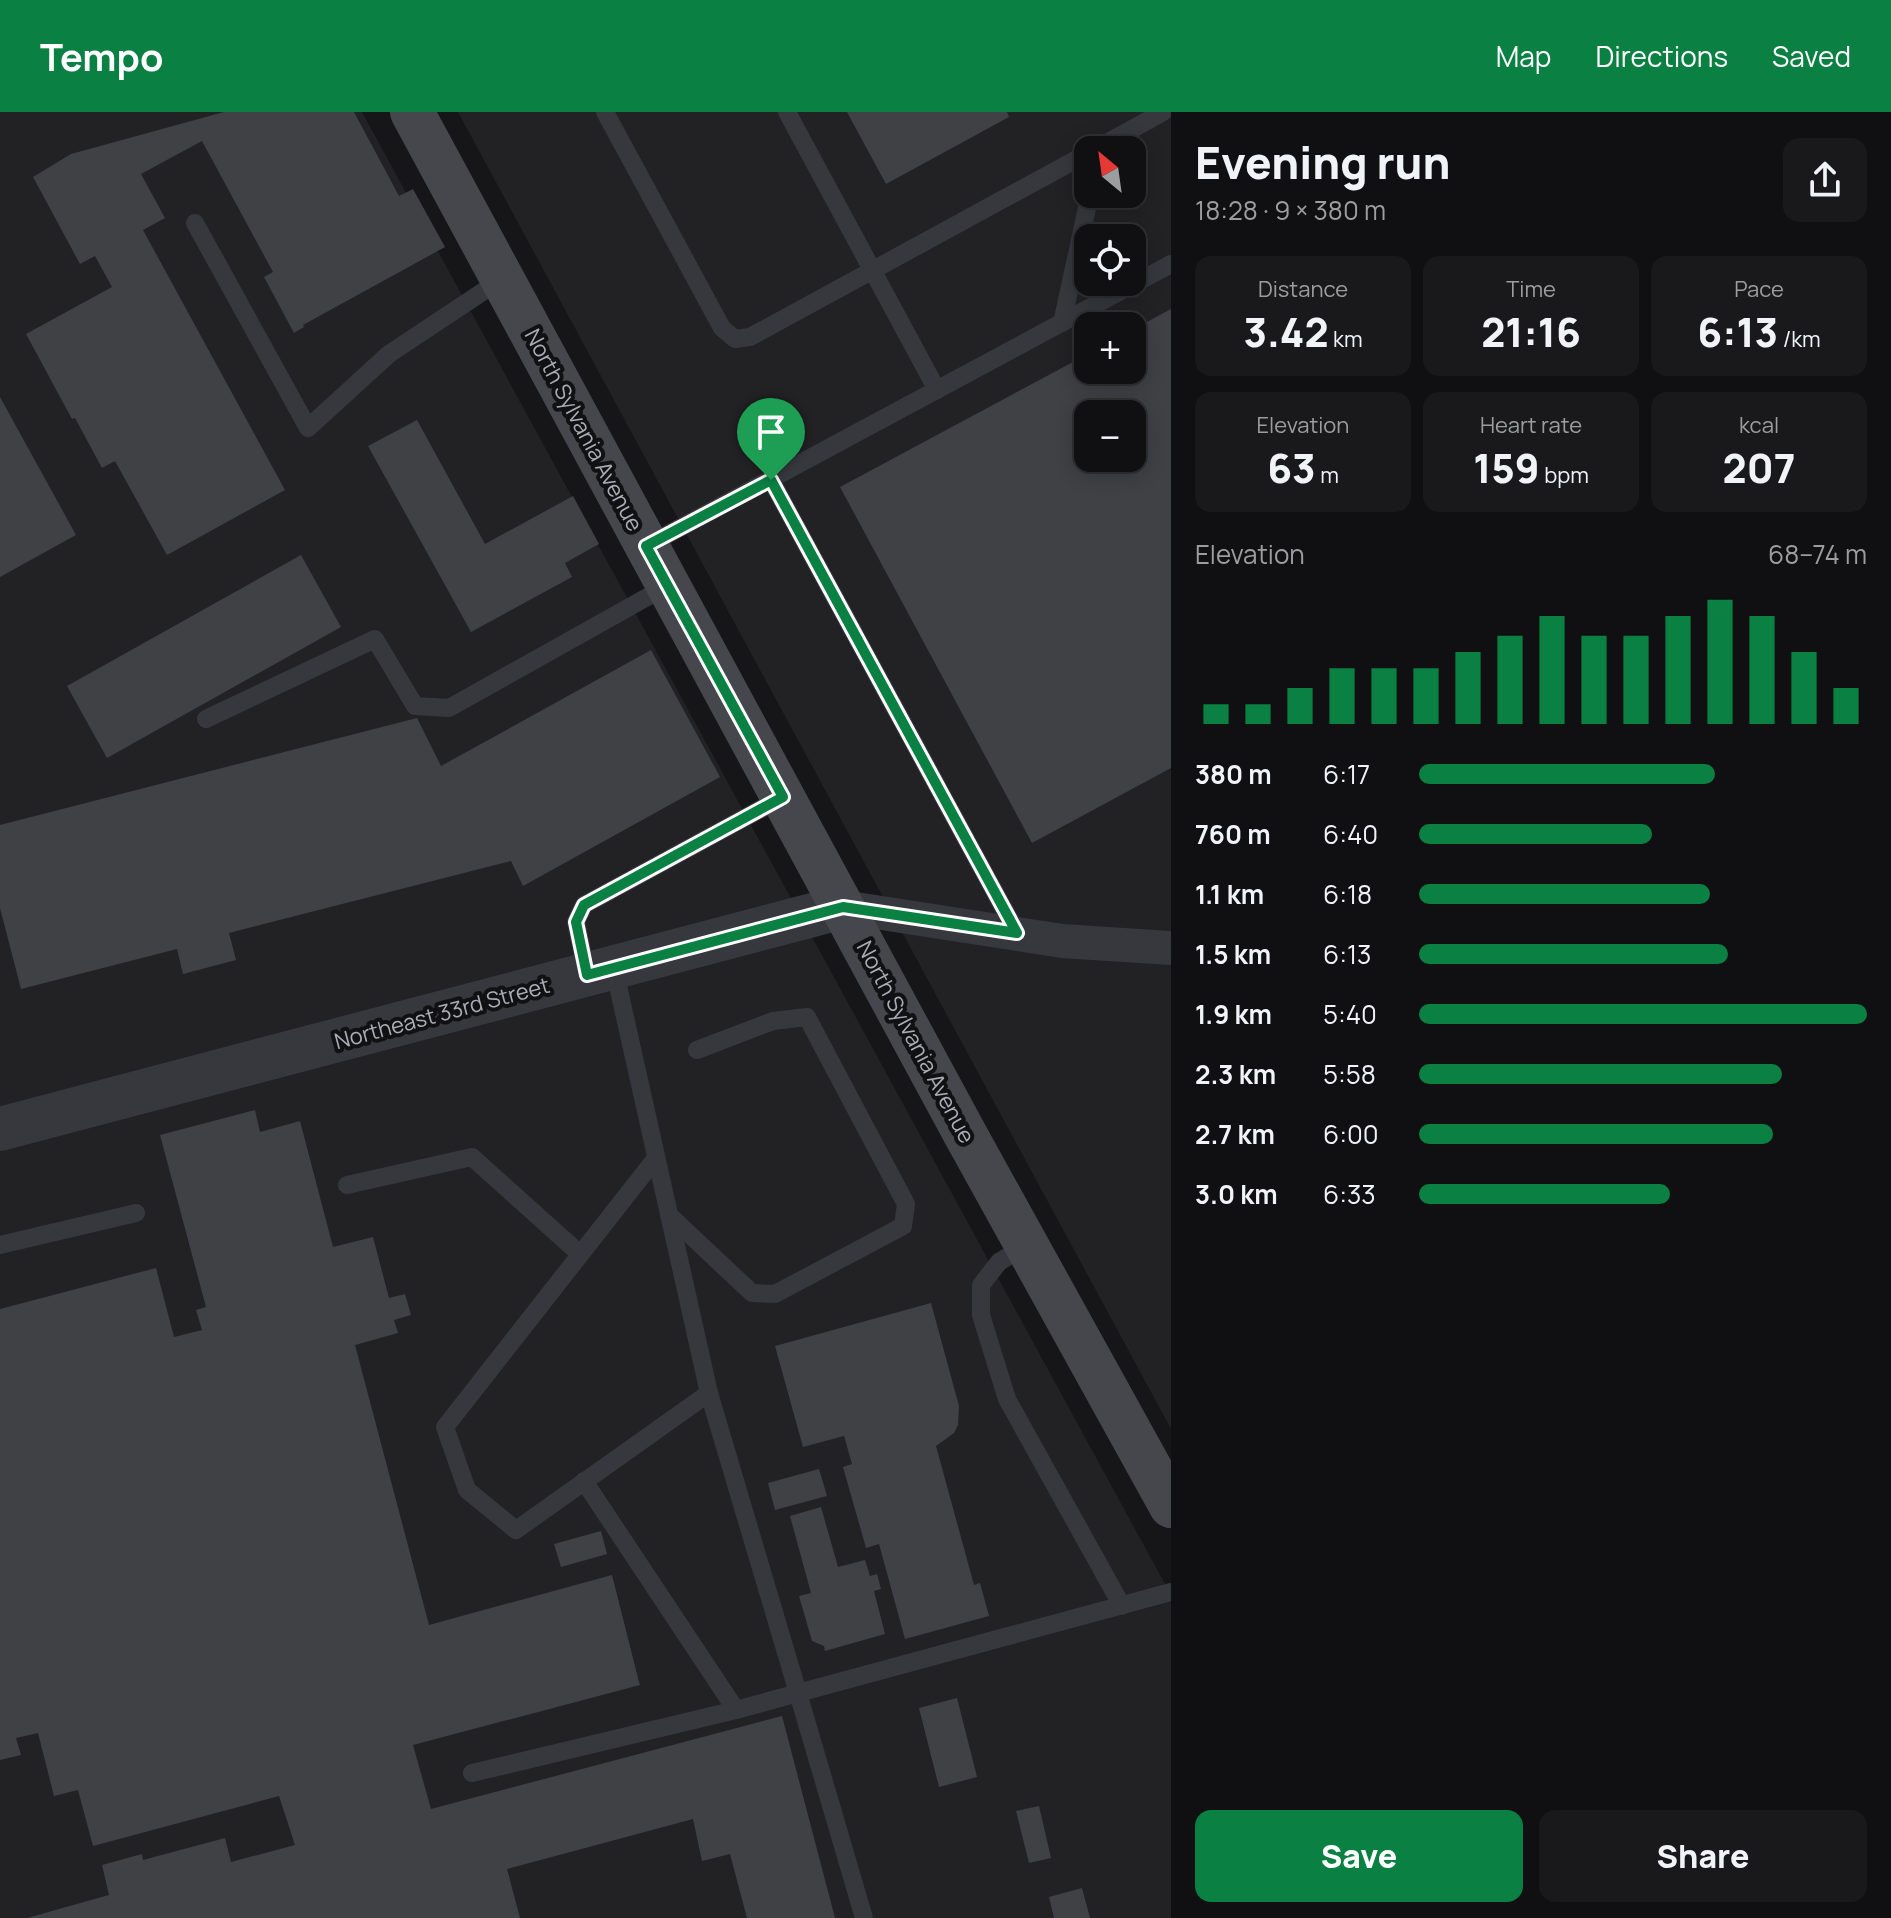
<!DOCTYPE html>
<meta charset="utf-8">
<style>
:root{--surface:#101012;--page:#19191b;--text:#f1f3f6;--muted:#9c9d9f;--line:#303032;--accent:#0b8043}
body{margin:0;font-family:Manrope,sans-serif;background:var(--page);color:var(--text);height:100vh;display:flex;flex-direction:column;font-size:30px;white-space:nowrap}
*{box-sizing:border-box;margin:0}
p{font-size:26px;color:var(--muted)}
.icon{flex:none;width:44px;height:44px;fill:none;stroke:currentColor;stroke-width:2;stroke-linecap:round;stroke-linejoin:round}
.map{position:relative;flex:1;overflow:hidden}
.sheet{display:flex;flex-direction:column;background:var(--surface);width:720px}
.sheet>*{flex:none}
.needle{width:52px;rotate:331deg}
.buttons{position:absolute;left:1074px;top:24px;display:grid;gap:16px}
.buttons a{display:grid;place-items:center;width:72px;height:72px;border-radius:16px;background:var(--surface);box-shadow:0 4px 20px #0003,0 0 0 2px var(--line);font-size:40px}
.pin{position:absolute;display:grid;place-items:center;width:68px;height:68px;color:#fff;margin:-82px -34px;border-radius:50% 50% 50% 0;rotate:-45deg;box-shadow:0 0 8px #0007}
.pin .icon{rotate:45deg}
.round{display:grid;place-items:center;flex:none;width:84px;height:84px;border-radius:16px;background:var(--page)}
.headline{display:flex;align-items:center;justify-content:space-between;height:136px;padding:0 24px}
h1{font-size:44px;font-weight:800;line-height:60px}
.metrics{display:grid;grid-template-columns:repeat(3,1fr);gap:12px;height:136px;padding:8px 24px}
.metrics div{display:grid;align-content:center;border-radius:16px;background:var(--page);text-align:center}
.metrics b{font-size:40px;font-weight:800}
.metrics small{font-size:22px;font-weight:400}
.metrics p{font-size:22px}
.chart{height:224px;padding:16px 24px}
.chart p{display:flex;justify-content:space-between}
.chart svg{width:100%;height:144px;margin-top:8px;stroke:var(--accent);stroke-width:6}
.cta{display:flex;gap:16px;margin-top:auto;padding:16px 24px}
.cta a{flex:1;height:92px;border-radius:16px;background:var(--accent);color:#fff;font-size:32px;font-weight:800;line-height:92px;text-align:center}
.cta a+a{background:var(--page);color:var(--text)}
ul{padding:0 24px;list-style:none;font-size:26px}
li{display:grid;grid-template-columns:128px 96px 1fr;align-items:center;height:60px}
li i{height:20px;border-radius:10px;background:var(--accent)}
header{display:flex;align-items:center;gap:48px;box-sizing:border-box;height:112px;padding:0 40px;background:var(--accent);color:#fff}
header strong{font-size:38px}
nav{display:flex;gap:44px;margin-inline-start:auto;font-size:28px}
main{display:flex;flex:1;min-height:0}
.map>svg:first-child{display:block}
.built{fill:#222225;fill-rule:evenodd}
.building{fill:#404145;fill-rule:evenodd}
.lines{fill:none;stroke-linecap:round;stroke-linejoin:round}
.service{stroke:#37383d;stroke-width:18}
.minor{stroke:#37383d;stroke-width:34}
.tertiary{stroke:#37383d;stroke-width:44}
.secondary{stroke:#45474d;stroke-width:44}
.route-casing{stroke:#fff;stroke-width:16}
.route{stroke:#0b8043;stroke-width:10}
.labels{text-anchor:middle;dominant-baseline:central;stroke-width:8;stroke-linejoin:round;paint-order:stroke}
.street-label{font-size:22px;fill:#a8adb7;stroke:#111113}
</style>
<header>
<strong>Tempo</strong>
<nav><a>Map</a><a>Directions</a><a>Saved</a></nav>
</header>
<main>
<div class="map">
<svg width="1171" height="1806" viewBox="0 0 1171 1806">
<rect width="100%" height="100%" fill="#161618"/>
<g class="built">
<polygon points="0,0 362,0 1171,1483 1171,1806 0,1806"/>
<path d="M458,0h713v1317zM1088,38h44v44h-44zM1088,126h44v44h-44zM1088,214h44v44h-44zM1088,302h44v44h-44z"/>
</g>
<g class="building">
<polygon points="224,0 354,0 399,84 413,77 445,135 303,213 304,215 294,221 264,165 273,160 202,29 141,62 165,106 143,118 285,378 167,443 115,349 102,356 75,306 72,307 26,222 112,175 95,144 80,152 33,65 71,42"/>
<polygon points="847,0 1007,0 1009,5 886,72"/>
<path d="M1171,197v459l-139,75 -192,-356 248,-133v16h44v-40zM1088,302h44v44h-44z"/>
<polygon points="0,285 76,423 0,465"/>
<polygon points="417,308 485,432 573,384 599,432 565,451 572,465 471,520 368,334"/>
<polygon points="301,443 341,515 107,646 67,574"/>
<polygon points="651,538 720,665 523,774 511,749 229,821 236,848 183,862 177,837 21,877 0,796 0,713 417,606 441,654"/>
<polygon points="255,998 260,1020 300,1009 333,1135 373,1125 389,1186 405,1182 411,1203 394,1208 398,1221 355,1233 429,1513 612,1463 639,1570 640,1573 413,1633 431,1697 782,1604 835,1806 747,1806 730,1742 702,1749 693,1707 507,1757 520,1806 27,1806 109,1783 102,1753 142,1742 143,1748 225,1726 231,1750 295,1733 279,1684 93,1734 78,1678 54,1684 38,1621 16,1626 21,1643 0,1648 0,1197 156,1156 174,1225 202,1218 196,1198 206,1195 160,1023"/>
<polygon points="931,1191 959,1294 958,1313 954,1321 936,1334 974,1473 980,1471 989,1504 905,1527 879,1432 866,1436 843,1355 852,1352 844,1324 803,1335 775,1234"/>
<polygon points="819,1357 827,1384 775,1398 768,1371"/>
<polygon points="821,1395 838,1455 865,1448 870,1464 877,1462 881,1477 874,1479 885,1522 825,1539 824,1534 812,1529 799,1484 811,1481 790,1404"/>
<polygon points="601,1419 607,1442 561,1455 554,1432"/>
<polygon points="957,1586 977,1665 939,1675 919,1596"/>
<polygon points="1039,1694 1051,1746 1029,1751 1016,1699"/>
<polygon points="1082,1776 1090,1806 1054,1806 1049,1785"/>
</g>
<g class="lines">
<g class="service">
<polyline points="605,0 722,216 735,227 750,225 1088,41"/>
<polyline points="787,0 937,278"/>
<polyline points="1094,38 1163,0"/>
<polyline points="195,111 308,316 389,242 502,167"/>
<polyline points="1062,211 1090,82"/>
<polyline points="771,368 1017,821"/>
<polyline points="646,434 1171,152"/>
<polyline points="206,607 375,527 415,594 449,596 667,474"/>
<polyline points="587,863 576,810 584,793 783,685"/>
<polyline points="656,1046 445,1315 467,1378 516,1418 709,1281"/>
<polyline points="347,1073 472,1045 580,1142"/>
<polyline points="669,1103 752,1181 775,1182 903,1114 906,1092 807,905 773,909 697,938"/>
<polyline points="0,1133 136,1101"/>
<polyline points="1027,1133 999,1150 981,1173 981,1203 1007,1287 1122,1494"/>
<polyline points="584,1369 736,1598"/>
<polyline points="472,1661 736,1598 798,1581 709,1281 614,856"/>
<polyline points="864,1806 798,1581 1171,1480"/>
</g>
<polyline class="minor" points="843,795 1062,829 1171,836"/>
<polyline class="tertiary" points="0,1017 843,795"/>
<polyline class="secondary" points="412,0 964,1020 1171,1394"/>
</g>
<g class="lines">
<g class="route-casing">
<polygon id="route" points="771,368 1017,821 843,795 587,863 576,810 584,793 783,685 646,434"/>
</g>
<use href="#route" class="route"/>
</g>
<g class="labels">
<g class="street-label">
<text transform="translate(584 318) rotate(62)">North Sylvania Avenue</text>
<text transform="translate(442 901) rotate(-15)">Northeast 33rd Street</text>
<text transform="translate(916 930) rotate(62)">North Sylvania Avenue</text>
</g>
</g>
</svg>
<div class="buttons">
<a><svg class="needle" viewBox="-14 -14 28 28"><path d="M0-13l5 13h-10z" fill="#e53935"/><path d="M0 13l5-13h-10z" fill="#9c9d9f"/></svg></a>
<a><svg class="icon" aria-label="locate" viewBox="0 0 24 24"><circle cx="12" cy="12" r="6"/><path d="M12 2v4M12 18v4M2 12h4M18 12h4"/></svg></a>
<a>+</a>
<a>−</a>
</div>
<div class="pin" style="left:771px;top:368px;background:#1e9e55"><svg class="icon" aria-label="arrive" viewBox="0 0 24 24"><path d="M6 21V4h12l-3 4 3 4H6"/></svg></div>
</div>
<section class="sheet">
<div class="headline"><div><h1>Evening run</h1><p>18:28 · 9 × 380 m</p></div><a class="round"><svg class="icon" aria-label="share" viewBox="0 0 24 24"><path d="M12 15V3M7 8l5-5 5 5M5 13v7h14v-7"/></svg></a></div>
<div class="metrics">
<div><p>Distance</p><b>3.42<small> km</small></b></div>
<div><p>Time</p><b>21:16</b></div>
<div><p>Pace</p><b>6:13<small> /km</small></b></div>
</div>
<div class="metrics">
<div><p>Elevation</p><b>63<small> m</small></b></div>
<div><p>Heart rate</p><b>159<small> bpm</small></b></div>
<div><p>kcal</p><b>207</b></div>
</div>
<div class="chart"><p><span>Elevation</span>68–74 m</p>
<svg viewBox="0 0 160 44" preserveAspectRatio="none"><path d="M5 44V38M15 44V38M25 44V33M35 44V27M45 44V27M55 44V27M65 44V22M75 44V17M85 44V11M95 44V17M105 44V17M115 44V11M125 44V6M135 44V11M145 44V22M155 44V33"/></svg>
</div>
<ul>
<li><b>380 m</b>6:17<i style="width:66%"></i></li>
<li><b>760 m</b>6:40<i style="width:52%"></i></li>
<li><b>1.1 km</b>6:18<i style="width:65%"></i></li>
<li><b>1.5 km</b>6:13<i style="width:69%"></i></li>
<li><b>1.9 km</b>5:40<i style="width:100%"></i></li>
<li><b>2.3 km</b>5:58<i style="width:81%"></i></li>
<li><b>2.7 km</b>6:00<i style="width:79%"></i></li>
<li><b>3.0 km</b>6:33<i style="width:56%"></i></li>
</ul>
<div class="cta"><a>Save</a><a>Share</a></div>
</section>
</main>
